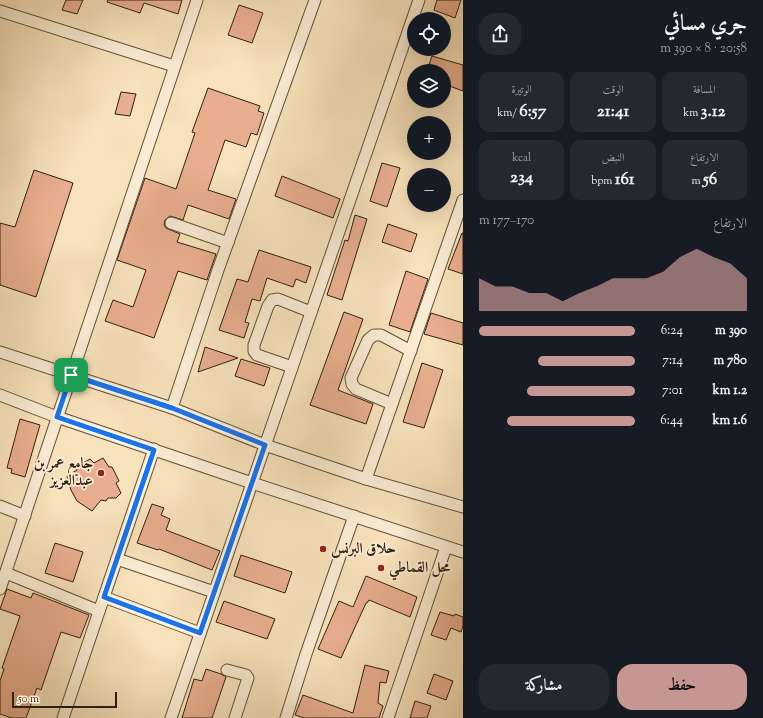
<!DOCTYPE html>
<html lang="ar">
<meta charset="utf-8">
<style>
:root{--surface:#171b24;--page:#242831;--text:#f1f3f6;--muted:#9ea1a6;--accent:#c59692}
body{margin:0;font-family:"Sorts Mill Goudy",Amiri,serif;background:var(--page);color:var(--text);direction:rtl;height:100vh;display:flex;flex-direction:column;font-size:15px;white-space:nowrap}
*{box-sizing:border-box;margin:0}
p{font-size:13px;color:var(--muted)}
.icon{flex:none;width:22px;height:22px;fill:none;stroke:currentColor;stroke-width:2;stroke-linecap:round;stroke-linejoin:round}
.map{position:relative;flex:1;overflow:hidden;direction:ltr}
.sheet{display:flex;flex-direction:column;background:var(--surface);width:300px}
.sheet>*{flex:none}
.fabs{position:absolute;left:407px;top:12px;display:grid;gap:8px}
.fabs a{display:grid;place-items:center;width:44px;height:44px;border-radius:50%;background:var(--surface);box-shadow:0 4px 16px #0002;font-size:20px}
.scale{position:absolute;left:12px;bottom:10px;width:105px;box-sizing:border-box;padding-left:4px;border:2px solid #2e2111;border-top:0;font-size:11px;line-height:14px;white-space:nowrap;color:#2e2111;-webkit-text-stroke:3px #faecd3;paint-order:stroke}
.pin{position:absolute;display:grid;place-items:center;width:34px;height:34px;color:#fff;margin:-17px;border-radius:8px;box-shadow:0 2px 6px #0006}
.round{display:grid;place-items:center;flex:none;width:42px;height:42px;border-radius:16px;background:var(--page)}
.head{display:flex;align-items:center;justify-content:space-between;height:68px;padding:0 16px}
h1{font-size:22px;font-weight:700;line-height:30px}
.stats{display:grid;grid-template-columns:repeat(3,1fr);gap:6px;height:68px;padding:4px 16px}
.stats div{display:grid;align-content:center;border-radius:10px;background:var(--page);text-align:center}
.stats b{font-size:17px;font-weight:700}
.stats small{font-size:11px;font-weight:400}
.stats p{font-size:11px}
.chart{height:112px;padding:8px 16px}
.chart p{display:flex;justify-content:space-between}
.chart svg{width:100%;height:72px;margin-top:4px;fill:var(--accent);opacity:.7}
.button{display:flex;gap:8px;margin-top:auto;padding:8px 16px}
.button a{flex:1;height:46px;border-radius:16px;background:var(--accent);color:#111;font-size:16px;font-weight:700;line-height:46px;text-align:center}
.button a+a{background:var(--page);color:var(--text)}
ul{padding:0 16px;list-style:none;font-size:13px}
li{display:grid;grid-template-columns:64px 48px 1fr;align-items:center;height:30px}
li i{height:10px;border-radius:5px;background:var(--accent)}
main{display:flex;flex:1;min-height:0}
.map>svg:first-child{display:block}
.building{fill:#e8ae8f;stroke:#2e2111}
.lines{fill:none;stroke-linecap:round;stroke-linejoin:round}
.minor-casing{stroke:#60513c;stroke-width:13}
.minor{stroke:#faecd3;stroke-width:11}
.route-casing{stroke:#fff;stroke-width:8}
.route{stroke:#1a73e8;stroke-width:5}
.poi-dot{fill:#8f2418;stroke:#faecd3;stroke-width:1.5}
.labels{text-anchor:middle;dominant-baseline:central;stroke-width:3.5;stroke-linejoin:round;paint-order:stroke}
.poi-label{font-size:15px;font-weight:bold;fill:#2e2111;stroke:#faecd3;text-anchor:start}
</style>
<main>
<section class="sheet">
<div class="head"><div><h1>جري مسائي</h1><p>20:58 · 8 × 390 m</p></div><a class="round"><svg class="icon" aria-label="share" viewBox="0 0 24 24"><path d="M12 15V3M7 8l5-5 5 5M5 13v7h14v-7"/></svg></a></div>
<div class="stats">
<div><p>المسافة</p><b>3.12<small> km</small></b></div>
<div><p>الوقت</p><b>21:41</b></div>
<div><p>الوتيرة</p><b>6:57<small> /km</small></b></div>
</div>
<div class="stats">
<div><p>الارتفاع</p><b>56<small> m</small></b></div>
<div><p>النبض</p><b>161<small> bpm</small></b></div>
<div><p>kcal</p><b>234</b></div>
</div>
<div class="chart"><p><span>الارتفاع</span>170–177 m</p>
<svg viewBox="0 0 160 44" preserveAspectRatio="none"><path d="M0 44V24L10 29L20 29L30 33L40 33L50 38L60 33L70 29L80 24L90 24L100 24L110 20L120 11L130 6L140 11L150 15L160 24V44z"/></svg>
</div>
<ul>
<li><b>390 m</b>6:24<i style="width:100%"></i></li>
<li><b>780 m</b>7:14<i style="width:62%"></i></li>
<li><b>1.2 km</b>7:01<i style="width:69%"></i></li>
<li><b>1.6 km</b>6:44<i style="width:82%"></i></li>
</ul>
<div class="button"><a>حفظ</a><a>مشاركة</a></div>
</section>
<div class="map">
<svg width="463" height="718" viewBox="0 0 463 718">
<rect width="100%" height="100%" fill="#f8e2bb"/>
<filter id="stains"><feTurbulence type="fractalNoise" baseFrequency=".005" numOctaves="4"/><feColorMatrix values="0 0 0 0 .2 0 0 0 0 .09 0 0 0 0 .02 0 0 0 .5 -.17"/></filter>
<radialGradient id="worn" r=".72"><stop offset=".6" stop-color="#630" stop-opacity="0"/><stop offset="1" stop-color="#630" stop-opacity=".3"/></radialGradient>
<g class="building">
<polygon points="66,0 83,0 77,14 62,10"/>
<polygon points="108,0 182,0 178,14 144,3 140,13 107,2"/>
<polygon points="437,0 461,0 455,18 434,10"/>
<polygon points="239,5 263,13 252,43 228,35"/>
<polygon points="432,56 463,65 463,91 444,84 444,71 427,71"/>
<polygon points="208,88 260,106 258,111 264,113 257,135 251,133 246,147 225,140 208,190 236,199 229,219 188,205 183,220 170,216 165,220 164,225 166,228 180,234 177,242 216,254 207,280 178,271 154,338 105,321 113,300 133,307 146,270 117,260 145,178 176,189 195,133 192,132"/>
<polygon points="121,92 136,94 130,116 115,114"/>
<polygon points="382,163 400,168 387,207 370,201"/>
<polygon points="34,170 73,183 36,297 0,285 0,223 15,227"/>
<polygon points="282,176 340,199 333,218 275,196"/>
<polygon points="355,215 367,219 342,300 327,295 345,240 348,241"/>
<polygon points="388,224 417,234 411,252 382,242"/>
<polygon points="462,233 463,233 463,274 448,269"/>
<polygon points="259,250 311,267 306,283 296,279 293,287 267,278 260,301 252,299 245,322 249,323 244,338 219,330 237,279 248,282"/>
<polygon points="406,271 428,279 410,332 389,325"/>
<polygon points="344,312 363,319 338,390 373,404 366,424 310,405"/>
<polygon points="431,313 463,323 463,345 424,334"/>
<polygon points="205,347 238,358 198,372"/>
<polygon points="241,359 270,368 264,386 235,376"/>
<polygon points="422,363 443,370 424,428 403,422"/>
<polygon points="20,419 40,425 25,477 11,473 12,469 7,468"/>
<polygon points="103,458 109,467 112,467 119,481 116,483 121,493 116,498 108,498 106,501 101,500 92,511 77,501 71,490 67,476 77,470 76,467 90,459 94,463"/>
<polygon points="152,504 164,508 161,515 170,519 166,530 220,551 212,570 159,549 158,550 137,543"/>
<polygon points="55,543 83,552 73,582 45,573"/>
<polygon points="241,555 292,572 285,593 234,576"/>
<polygon points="366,576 417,597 410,617 369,600 367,603 366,603 341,658 318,649 339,601 353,607"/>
<polygon points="7,589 31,598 33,593 89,615 80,638 61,632 41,690 37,688 26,718 12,718 0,714 0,681 4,669 2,668 20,616 0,609"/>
<polygon points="224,601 275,619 267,639 216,622"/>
<polygon points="440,612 454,616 455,614 463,617 463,626 461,632 451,628 446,640 431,635"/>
<polygon points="365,665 389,671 386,683 380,682 378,703 383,706 379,718 304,718 295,715 303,695 353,713"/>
<polygon points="206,669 221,674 226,677 212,718 182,718 194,679 202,681"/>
<polygon points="434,674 453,681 446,700 427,693"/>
<polygon points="415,701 431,706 427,718 410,718"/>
</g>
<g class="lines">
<g class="minor-casing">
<g id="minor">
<polyline points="0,11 174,66"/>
<polyline points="171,223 228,243"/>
<polyline points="0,352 172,408 265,445 366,479 463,507"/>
<polyline points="292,367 257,355 254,351 254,345 268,306 272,300 278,299 311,312"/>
<polyline points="0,395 57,417 252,483 463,552"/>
<polyline points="392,404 356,389 352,384 351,378 368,340 374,335 381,335 411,351"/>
<polyline points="172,408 218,270 315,0"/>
<polyline points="366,479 463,200"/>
<polyline points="0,506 25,516"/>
<polyline points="117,559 214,592"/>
<polyline points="6,573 99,611"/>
<polyline points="0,589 197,0"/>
<polyline points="104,597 200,633"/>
<polyline points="227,670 246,675 248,678 235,718"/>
<polyline points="63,718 154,449"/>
<polyline points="171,718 419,0"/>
<polyline points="286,718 306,654 354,516"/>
<polyline points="388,718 446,547"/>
</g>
</g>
<use href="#minor" class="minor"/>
</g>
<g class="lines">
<g class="route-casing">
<polygon id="route" points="71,375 172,408 265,445 200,633 104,597 154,450 57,417"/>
</g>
<use href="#route" class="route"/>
</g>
<g class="poi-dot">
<circle cx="101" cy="473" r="4"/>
<circle cx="323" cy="549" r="4"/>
<circle cx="381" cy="568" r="4"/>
</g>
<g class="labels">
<g class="poi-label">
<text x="93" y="464" text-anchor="end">جامع عمر بن<tspan x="93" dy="17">عبدالعزيز</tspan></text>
<text x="331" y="549">حلاق البرنس</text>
<text x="389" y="568">محل القماطي</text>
</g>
</g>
<rect width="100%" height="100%" filter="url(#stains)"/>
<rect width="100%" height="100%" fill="url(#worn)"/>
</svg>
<div class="fabs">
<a><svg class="icon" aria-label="locate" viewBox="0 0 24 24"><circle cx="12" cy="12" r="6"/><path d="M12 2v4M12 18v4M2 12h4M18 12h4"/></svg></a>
<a><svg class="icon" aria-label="layers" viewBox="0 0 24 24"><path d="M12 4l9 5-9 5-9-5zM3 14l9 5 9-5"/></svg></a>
<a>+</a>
<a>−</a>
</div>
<div class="scale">50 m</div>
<div class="pin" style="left:71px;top:375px;background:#1e9e55"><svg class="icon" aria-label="arrive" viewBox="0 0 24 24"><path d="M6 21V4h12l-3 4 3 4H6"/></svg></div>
</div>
</main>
